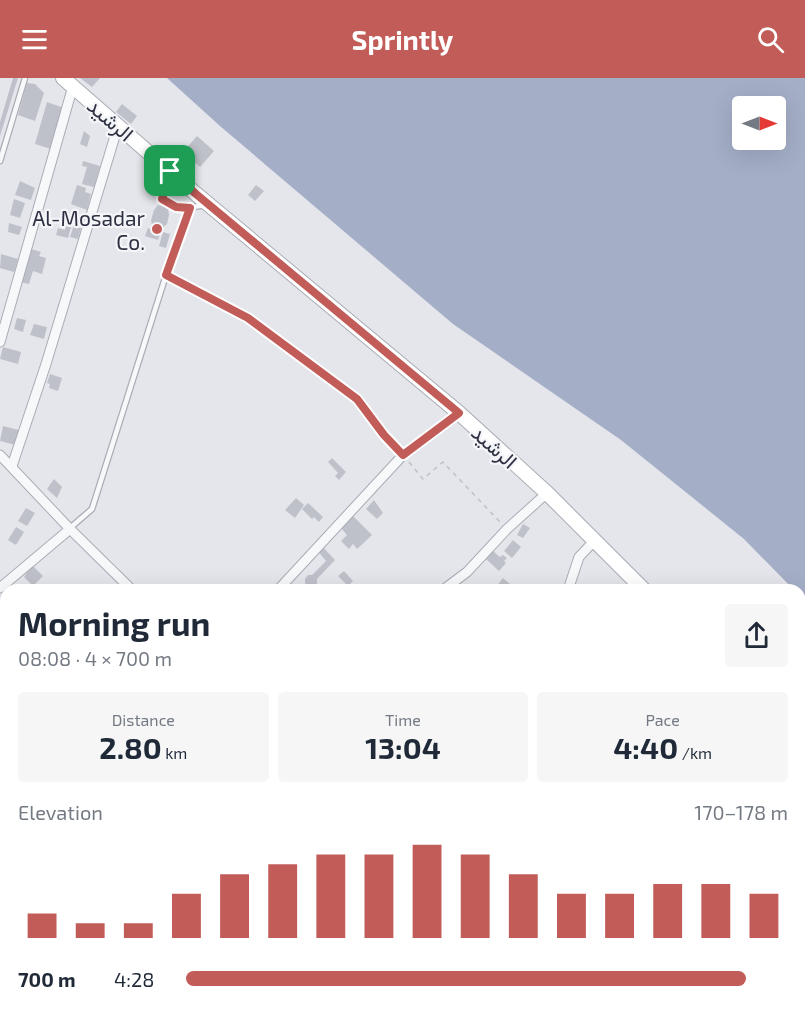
<!DOCTYPE html>
<meta charset="utf-8">
<style>
:root{--surface:#fff;--page:#f6f6f7;--text:#1f2937;--muted:#747a83;--accent:#c25c58}
body{margin:0;font-family:"Exo 2",Vazirmatn,sans-serif;background:var(--page);color:var(--text);height:100vh;display:flex;flex-direction:column;font-size:22px;white-space:nowrap}
*{box-sizing:border-box;margin:0}
p{font-size:20px;color:var(--muted)}
.icon{flex:none;width:33px;height:33px;fill:none;stroke:currentColor;stroke-width:2;stroke-linecap:round;stroke-linejoin:round}
.map{position:relative;flex:1;overflow:hidden}
.side{position:absolute;left:0px;top:506px;width:806px;height:430px;display:flex;flex-direction:column;background:var(--surface);border-radius:18px 18px 0 0;box-shadow:0 6px 24px #0002}
.side>*{flex:none}
.needle{width:39px;rotate:90deg}
.buttons{position:absolute;left:732px;top:18px;display:grid;gap:12px}
.buttons a{display:grid;place-items:center;width:54px;height:54px;border-radius:6px;background:var(--surface);box-shadow:0 6px 24px #0002;font-size:30px}
.pin{position:absolute;display:grid;place-items:center;width:51px;height:51px;color:#fff;margin:-26px;border-radius:12px;box-shadow:0 3px 9px #0006}
.round{display:grid;place-items:center;flex:none;width:63px;height:63px;border-radius:6px;background:var(--page)}
.headline{display:flex;align-items:center;justify-content:space-between;height:102px;padding:0 18px}
h1{font-size:33px;font-weight:700;line-height:45px}
.stats{display:grid;grid-template-columns:repeat(3,1fr);gap:9px;height:102px;padding:6px 18px}
.stats div{display:grid;align-content:center;border-radius:6px;background:var(--page);text-align:center}
.stats b{font-size:30px;font-weight:700}
.stats small{font-size:16px;font-weight:400}
.stats p{font-size:16px}
.chart{height:168px;padding:12px 18px}
.chart p{display:flex;justify-content:space-between}
.chart svg{width:100%;height:108px;margin-top:6px;stroke:var(--accent);stroke-width:6}
ul{padding:0 18px;list-style:none;font-size:20px}
li{display:grid;grid-template-columns:96px 72px 1fr;align-items:center;height:45px}
li i{height:15px;border-radius:8px;background:var(--accent)}
header{display:flex;justify-content:space-between;align-items:center;height:78px;padding:0 18px;background:var(--accent);color:#fff;font-size:27px;font-weight:700}
.map>svg:first-child{display:block}
.water{fill:#a4aec7;fill-rule:evenodd}
.building{fill:#bfc1ca}
.lines{fill:none;stroke-linecap:round;stroke-linejoin:round}
.service-casing{stroke:#aaacb5;stroke-width:7}
.minor-casing{stroke:#aaacb5;stroke-width:11}
.tertiary-casing{stroke:#aaacb5;stroke-width:14}
.secondary-casing{stroke:#aaacb5;stroke-width:16}
.path{stroke:#bfc0c6;stroke-width:1.5;stroke-dasharray:4.5 4.5;stroke-linecap:butt}
.service{stroke:#f7f8fa;stroke-width:4.5}
.minor{stroke:#f7f8fa;stroke-width:9}
.tertiary{stroke:#f7f8fa;stroke-width:12}
.secondary{stroke:#fff;stroke-width:14}
.route-casing{stroke:#fff;stroke-width:12}
.route{stroke:#c25c58;stroke-width:8}
.poi-dot{fill:#c25c58;stroke:#f4f5f8;stroke-width:2}
.labels{text-anchor:middle;dominant-baseline:central;stroke-width:4.5;stroke-linejoin:round;paint-order:stroke}
.street-label{font-size:21px;fill:#2e3142;stroke:#f4f5f8}
.poi-label{font-size:21px;fill:#2e3142;stroke:#f4f5f8;text-anchor:end}
</style>
<header><svg class="icon" aria-label="menu" viewBox="0 0 24 24"><path d="M4 6h16M4 12h16M4 18h16"/></svg>Sprintly<svg class="icon" aria-label="search" viewBox="0 0 24 24"><circle cx="10" cy="10" r="6"/><path d="M15 15l6 6"/></svg></header>
<div class="map">
<svg width="805" height="935" viewBox="0 0 805 935">
<rect width="100%" height="100%" fill="#e5e6eb"/>
<path class="water" d="M167,0h638v524l-5,-5v-7l-7,-1 -49,-50 -123,-99 -168,-116 -233,-198zM776,28v34h-34v-34z"/>
<g class="building">
<polygon points="13,0 18,0 0,58 0,44"/>
<polygon points="80,0 100,0 92,9"/>
<polygon points="27,5 35,6 44,15 35,43 18,37"/>
<polygon points="47,24 64,30 51,71 35,66"/>
<polygon points="122,26 137,38 131,46 116,34"/>
<polygon points="84,53 90,58 87,69 80,66"/>
<polygon points="197,58 214,73 200,89 183,74"/>
<polygon points="83,83 100,88 94,109 82,106 87,89 82,88"/>
<polygon points="20,103 35,110 31,122 15,117"/>
<polygon points="77,107 86,110 85,114 91,116 87,132 71,126"/>
<polygon points="256,107 264,113 255,123 248,117"/>
<polygon points="14,121 25,125 20,140 10,137"/>
<polygon points="158,127 168,130 169,137 167,146 161,151 152,148 151,142 154,132"/>
<polygon points="9,145 22,149 19,157 8,154"/>
<polygon points="74,147 81,150 78,161 70,159"/>
<polygon points="66,148 71,149 68,160 56,157 58,150 65,152"/>
<polygon points="148,150 161,154 158,162 145,158"/>
<polygon points="163,154 170,156 166,170 159,168"/>
<polygon points="31,171 41,174 39,178 46,180 42,196 33,193 29,206 20,204"/>
<polygon points="1,176 18,181 14,194 0,190"/>
<polygon points="17,240 26,242 23,254 14,251"/>
<polygon points="34,246 47,249 44,261 30,257"/>
<polygon points="3,269 21,274 18,286 0,281"/>
<polygon points="50,296 62,300 58,313 49,310 50,306 47,305"/>
<polygon points="3,348 19,352 16,367 0,363"/>
<polygon points="332,380 346,394 339,402 335,398 338,395 328,384"/>
<polygon points="54,401 62,409 57,420 47,411"/>
<polygon points="296,420 304,427 295,440 285,432"/>
<polygon points="374,422 383,435 377,441 366,431"/>
<polygon points="308,425 323,439 319,444 314,439 312,441 302,431"/>
<polygon points="26,430 35,435 27,448 18,443"/>
<polygon points="353,438 372,457 357,471 353,466 349,471 341,463 347,457 341,450"/>
<polygon points="523,446 530,450 523,460 517,457"/>
<polygon points="16,449 24,454 16,467 8,462"/>
<polygon points="513,462 521,469 512,480 504,473"/>
<polygon points="321,467 335,482 317,501 317,506 314,509 309,509 305,505 305,501 308,497 312,497 326,483 317,472"/>
<polygon points="493,473 500,479 503,477 507,480 504,483 506,485 499,493 486,481"/>
<polygon points="32,487 43,498 33,508 24,499"/>
<polygon points="344,493 353,503 348,508 338,498"/>
<polygon points="503,500 510,506 506,512 499,512 496,509"/>
<polygon points="800,714 805,717 805,736 800,733"/>
<polygon points="800,775 805,778 805,794 802,799 800,798"/>
</g>
<g class="lines">
<g class="service-casing">
<g id="service">
<polyline points="0,83 25,0"/>
<path d="M169,95l-8,26c16,8 26,10 44,6"/>
<polyline points="70,450 92,431 166,197 190,130"/>
<polyline points="612,935 614,930"/>
<polyline points="668,935 672,930"/>
</g>
</g>
<g class="minor-casing">
<g id="minor">
<polyline points="0,264 73,8"/>
<polyline points="0,377 70,451 132,512"/>
<polyline points="12,388 46,286 118,48"/>
<polyline points="0,510 70,451"/>
<polyline points="278,512 403,377 459,335"/>
<polyline points="443,512 467,494 507,451 547,415"/>
<polyline points="568,512 579,479 595,462"/>
<polyline points="0,564 6,571"/>
<polyline points="0,735 6,728"/>
<polyline points="0,761 6,767"/>
<polyline points="800,824 805,813"/>
<polyline points="483,930 486,935"/>
<polyline points="629,930 637,935"/>
<polyline points="37,935 41,930"/>
<polyline points="193,935 198,930"/>
<polyline points="415,935 420,930"/>
<polyline points="744,935 746,930"/>
</g>
</g>
<g class="tertiary-casing">
<polyline id="tertiary" points="564,935 567,930"/>
</g>
<g class="secondary-casing">
<g id="secondary">
<polyline points="63,0 196,116 459,335 547,415 644,512"/>
<polyline points="800,670 805,675"/>
</g>
</g>
<g class="path">
<polyline points="172,200 248,240 356,321 398,372"/>
<polyline points="409,384 423,401 443,384 501,445"/>
</g>
<use href="#service" class="service"/>
<use href="#minor" class="minor"/>
<use href="#tertiary" class="tertiary"/>
<use href="#secondary" class="secondary"/>
</g>
<g class="lines">
<g class="route-casing">
<polygon id="route" points="170,93 196,116 459,335 403,377 384,357 357,321 248,240 166,197 190,130 176,129 162,121"/>
</g>
<use href="#route" class="route"/>
</g>
<circle class="poi-dot" cx="157" cy="151" r="6"/>
<g class="labels">
<g class="street-label">
<text transform="translate(111 41) rotate(41)">الرشيد</text>
<text transform="translate(495 368) rotate(42)">الرشيد</text>
</g>
<g class="poi-label">
<text x="145" y="139">Al-Mosadar<tspan x="145" dy="24">Co.</tspan></text>
</g>
</g>
</svg>
<div class="buttons">
<a><svg class="needle" viewBox="-14 -14 28 28"><path d="M0-13l5 13h-10z" fill="#e53935"/><path d="M0 13l5-13h-10z" fill="#747a83"/></svg></a>
</div>
<div class="pin" style="left:170px;top:93px;background:#1e9e55"><svg class="icon" aria-label="arrive" viewBox="0 0 24 24"><path d="M6 21V4h12l-3 4 3 4H6"/></svg></div>
<section class="side">
<div class="headline"><div><h1>Morning run</h1><p>08:08 · 4 × 700 m</p></div><a class="round"><svg class="icon" aria-label="share" viewBox="0 0 24 24"><path d="M12 15V3M7 8l5-5 5 5M5 13v7h14v-7"/></svg></a></div>
<div class="stats">
<div><p>Distance</p><b>2.80<small> km</small></b></div>
<div><p>Time</p><b>13:04</b></div>
<div><p>Pace</p><b>4:40<small> /km</small></b></div>
</div>
<div class="chart"><p><span>Elevation</span>170–178 m</p>
<svg viewBox="0 0 160 44" preserveAspectRatio="none"><path d="M5 44V34M15 44V38M25 44V38M35 44V26M45 44V18M55 44V14M65 44V10M75 44V10M85 44V6M95 44V10M105 44V18M115 44V26M125 44V26M135 44V22M145 44V22M155 44V26"/></svg>
</div>
<ul>
<li><b>700 m</b>4:28<i style="width:93%"></i></li>
</ul>
</section>
</div>
